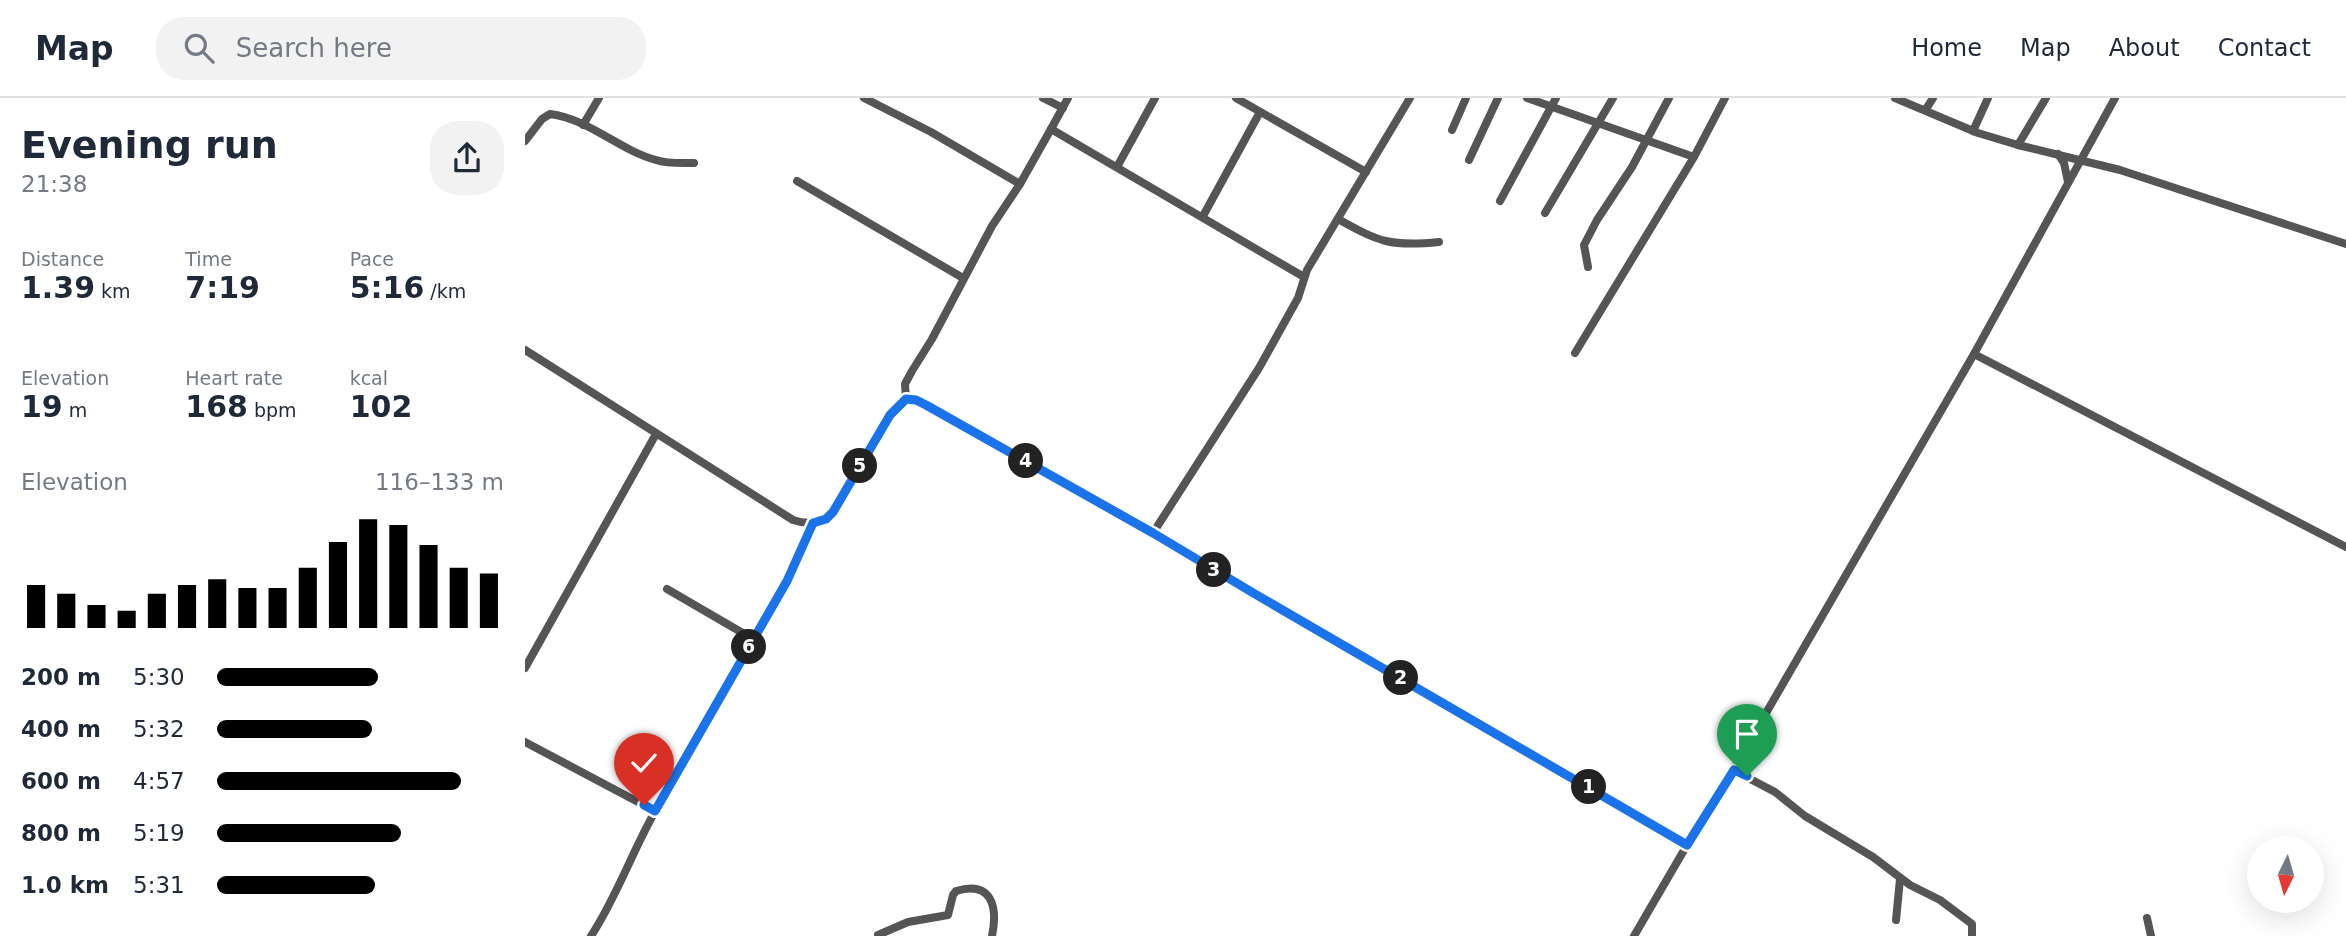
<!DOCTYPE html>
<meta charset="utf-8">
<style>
:root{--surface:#fff;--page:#f2f2f3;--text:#1f2937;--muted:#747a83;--line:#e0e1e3;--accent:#000}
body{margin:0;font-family:"DejaVu Sans",sans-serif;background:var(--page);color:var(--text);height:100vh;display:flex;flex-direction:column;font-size:26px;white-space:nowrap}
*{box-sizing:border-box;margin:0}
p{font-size:23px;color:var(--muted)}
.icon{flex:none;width:38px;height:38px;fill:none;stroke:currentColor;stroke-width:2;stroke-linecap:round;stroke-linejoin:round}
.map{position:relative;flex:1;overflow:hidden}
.details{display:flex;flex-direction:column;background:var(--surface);width:525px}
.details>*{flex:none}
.needle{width:46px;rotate:185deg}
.controls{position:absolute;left:1722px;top:738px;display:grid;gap:14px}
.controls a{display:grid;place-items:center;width:77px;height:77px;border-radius:50%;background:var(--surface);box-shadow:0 7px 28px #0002;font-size:35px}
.pin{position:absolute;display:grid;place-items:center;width:60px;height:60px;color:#fff;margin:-72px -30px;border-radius:50% 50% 50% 0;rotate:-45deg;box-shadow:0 0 7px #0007}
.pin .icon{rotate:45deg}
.km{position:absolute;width:35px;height:35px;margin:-18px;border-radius:50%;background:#222;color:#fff;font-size:19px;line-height:35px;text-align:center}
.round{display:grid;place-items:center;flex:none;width:74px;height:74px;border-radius:28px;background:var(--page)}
.overview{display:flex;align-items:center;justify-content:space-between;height:119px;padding:0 21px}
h1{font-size:38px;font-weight:700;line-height:52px}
.metrics{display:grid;grid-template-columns:repeat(3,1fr);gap:10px;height:119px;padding:7px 21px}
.metrics div{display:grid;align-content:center}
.metrics b{font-size:30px;font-weight:700}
.metrics small{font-size:19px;font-weight:400}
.metrics p{font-size:19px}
.chart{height:196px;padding:14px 21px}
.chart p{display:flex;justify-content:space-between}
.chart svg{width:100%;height:126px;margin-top:7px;stroke:var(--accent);stroke-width:6}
ul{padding:0 21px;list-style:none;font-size:23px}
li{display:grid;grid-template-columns:112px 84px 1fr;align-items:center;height:52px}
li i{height:18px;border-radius:9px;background:var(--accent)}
header{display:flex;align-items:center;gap:42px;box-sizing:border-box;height:98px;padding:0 35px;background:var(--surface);border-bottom:2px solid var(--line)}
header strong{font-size:33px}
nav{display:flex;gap:38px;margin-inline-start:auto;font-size:24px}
.search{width:490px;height:63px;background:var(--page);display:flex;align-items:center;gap:18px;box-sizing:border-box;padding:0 24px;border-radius:28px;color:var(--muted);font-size:26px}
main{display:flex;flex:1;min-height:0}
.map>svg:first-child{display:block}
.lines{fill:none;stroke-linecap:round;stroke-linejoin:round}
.minor{stroke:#555;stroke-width:8}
.route-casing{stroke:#fff;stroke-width:14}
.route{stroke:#1a73e8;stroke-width:9}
</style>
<header>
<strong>Map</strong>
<div class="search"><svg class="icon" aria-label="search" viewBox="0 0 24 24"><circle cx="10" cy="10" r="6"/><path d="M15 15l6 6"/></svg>Search here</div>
<nav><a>Home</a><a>Map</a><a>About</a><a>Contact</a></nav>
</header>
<main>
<section class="details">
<div class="overview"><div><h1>Evening run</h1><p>21:38</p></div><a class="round"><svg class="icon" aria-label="share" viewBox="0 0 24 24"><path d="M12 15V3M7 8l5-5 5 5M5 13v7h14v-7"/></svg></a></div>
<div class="metrics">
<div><p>Distance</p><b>1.39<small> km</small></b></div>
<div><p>Time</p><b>7:19</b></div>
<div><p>Pace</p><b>5:16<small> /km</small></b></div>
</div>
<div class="metrics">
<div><p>Elevation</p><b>19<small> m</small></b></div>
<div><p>Heart rate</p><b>168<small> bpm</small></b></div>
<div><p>kcal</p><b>102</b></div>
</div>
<div class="chart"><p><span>Elevation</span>116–133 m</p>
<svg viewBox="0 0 160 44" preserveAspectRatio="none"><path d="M5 44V29M15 44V32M25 44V36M35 44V38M45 44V32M55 44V29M65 44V27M75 44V30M85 44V30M95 44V23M105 44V14M115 44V6M125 44V8M135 44V15M145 44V23M155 44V25"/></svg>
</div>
<ul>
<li><b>200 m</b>5:30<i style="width:56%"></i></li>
<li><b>400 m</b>5:32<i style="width:54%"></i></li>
<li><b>600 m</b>4:57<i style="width:85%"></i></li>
<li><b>800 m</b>5:19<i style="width:64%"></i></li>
<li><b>1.0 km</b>5:31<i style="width:55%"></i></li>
</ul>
</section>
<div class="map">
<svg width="1821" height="838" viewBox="0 0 1821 838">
<rect width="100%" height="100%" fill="#fff"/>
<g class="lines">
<g class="minor">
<polyline points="339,0 406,34 495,86"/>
<polyline points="518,0 538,10"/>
<polyline points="711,0 841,74"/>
<polyline points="1002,0 1169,59"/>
<polyline points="1370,0 1453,35 1493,47 1595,72 1821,146"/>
<polyline points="1401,11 1408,0"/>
<polyline points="58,27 74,0"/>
<polyline points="526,31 543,0"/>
<polyline points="927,32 941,0"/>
<polyline points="1448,33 1463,0"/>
<path d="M0,43l17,-22 8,-5c39,5 69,36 106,46 12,4 26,3 38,3"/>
<polyline points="1493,47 1521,0"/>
<polyline points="1533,56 1539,65 1543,84"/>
<polyline points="944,62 973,0"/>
<polyline points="592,69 630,0"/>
<polyline points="272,83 438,180"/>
<polyline points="975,103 1031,0"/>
<polyline points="1020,115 1088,0"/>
<polyline points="678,118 735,14"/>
<path d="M813,121c41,23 53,28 101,23"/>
<polyline points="1063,169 1059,147 1072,122 1107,69 1144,0"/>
<path d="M0,252l268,170c15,5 28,4 40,-8l57,-97c12,-14 19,-19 36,-10l227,128 102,61 432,251 -53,91"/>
<polyline points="1050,255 1169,59 1200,0"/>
<polyline points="1449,256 1821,449"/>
<polyline points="381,301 380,286 387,273 407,241 467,128 495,86 526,31 779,179"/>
<polyline points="628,435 734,270 773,200 782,172 885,0"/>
<polyline points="142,491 228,541"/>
<polyline points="0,570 131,336"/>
<polyline points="0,644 130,713"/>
<polyline points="1208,672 1250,694 1280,718 1348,759 1385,787 1415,802 1447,826 1447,838"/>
<polyline points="1162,747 1208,672 1449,256 1590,0"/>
<polyline points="1622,820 1626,838"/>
<polyline points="1371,822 1375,781"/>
<path d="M353,837l30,-13 40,-7 5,-20 3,-4c36,-11 42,16 36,45"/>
<path d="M66,838c26,-39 42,-87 66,-128 54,-94 112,-186 156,-285"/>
</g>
</g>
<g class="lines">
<g class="route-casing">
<polyline id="route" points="119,707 130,713 262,483 288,425 301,421 308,414 365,317 381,301 391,302 401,307 628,435 730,496 1162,747 1209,672 1222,678"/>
</g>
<use href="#route" class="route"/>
</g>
</svg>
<div class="controls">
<a><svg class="needle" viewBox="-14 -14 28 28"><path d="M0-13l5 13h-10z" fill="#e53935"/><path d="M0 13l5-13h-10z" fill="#747a83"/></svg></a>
</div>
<div class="pin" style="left:1222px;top:678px;background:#1e9e55"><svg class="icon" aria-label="arrive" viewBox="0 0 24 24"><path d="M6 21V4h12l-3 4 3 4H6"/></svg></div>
<div class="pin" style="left:119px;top:707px;background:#d93025"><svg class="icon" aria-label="check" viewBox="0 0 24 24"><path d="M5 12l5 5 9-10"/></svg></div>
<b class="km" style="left:1064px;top:689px">1</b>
<b class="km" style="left:876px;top:580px">2</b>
<b class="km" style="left:689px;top:472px">3</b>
<b class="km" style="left:501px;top:363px">4</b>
<b class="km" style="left:335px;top:368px">5</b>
<b class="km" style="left:224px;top:549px">6</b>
</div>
</main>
